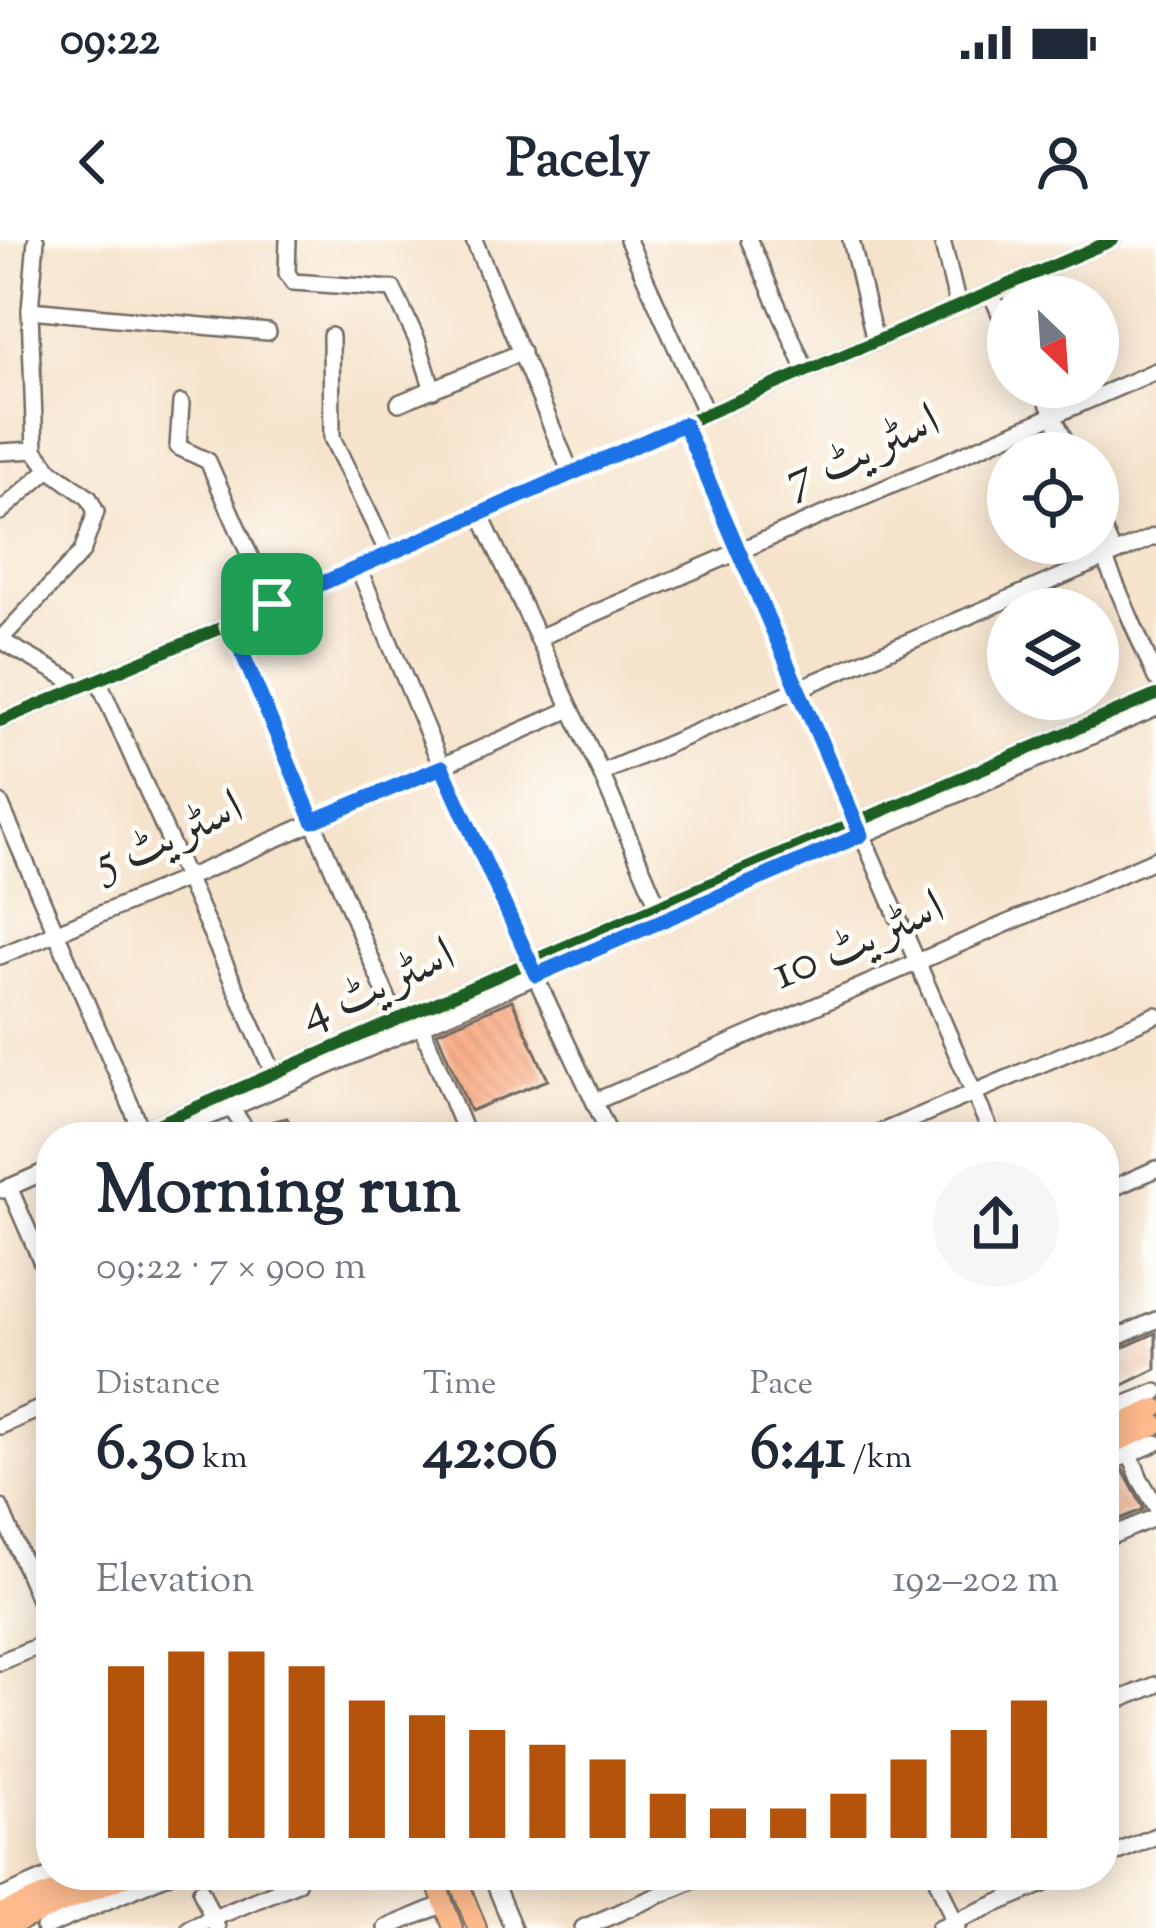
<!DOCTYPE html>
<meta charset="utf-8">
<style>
:root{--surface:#fff;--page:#f6f6f7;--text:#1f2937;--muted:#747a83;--accent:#b45309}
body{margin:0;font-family:"Sorts Mill Goudy",Amiri,serif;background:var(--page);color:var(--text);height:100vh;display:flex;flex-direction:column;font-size:45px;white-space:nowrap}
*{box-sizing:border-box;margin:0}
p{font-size:39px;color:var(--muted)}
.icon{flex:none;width:66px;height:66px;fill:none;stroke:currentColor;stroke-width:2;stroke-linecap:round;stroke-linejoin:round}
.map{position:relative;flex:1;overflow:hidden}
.details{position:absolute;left:36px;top:882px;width:1083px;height:768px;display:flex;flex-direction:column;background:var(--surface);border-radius:48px;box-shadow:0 6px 30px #0003}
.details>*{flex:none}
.needle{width:78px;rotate:155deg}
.buttons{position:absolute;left:987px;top:36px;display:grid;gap:24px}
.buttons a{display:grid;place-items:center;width:132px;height:132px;border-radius:50%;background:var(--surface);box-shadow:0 6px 30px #0003;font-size:60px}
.pin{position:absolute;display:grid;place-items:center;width:102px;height:102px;color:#fff;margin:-51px;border-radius:24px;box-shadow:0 6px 18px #0006}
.round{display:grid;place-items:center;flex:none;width:126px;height:126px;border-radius:63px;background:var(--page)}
.headline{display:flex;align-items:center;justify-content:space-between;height:204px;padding:0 60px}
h1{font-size:66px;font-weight:700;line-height:90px}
.figures{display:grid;grid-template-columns:repeat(3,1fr);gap:18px;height:204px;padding:12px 60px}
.figures div{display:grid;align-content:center}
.figures b{font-size:60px;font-weight:700}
.figures small{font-size:33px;font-weight:400}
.figures p{font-size:33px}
.chart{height:336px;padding:24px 60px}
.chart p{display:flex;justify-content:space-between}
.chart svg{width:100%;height:216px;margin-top:12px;stroke:var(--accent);stroke-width:6}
.status{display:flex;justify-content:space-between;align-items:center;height:84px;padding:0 60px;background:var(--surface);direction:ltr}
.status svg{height:33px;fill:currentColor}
header{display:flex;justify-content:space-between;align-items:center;height:156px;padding:0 60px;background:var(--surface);font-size:54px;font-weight:700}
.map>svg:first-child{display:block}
.building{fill:url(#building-back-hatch)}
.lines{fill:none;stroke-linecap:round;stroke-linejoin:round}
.minor-casing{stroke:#726b63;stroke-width:20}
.major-casing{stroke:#726b63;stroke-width:22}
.minor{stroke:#fff;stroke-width:15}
.major{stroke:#fcba8d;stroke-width:18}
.cycleway-casing{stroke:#fdfcf7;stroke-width:20}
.cycleway{stroke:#1b5e20;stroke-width:12}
.route-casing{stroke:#fff;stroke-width:24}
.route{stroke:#1a73e8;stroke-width:15}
.labels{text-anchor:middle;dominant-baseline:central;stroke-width:9;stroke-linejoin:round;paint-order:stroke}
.street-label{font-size:51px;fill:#2b2b2b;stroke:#fdfcf7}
</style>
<div class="status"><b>09:22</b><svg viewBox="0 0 49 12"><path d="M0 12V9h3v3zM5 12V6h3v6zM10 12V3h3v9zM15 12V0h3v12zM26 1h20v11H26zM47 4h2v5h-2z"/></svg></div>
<header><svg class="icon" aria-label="back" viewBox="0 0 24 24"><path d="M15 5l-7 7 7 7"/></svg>Pacely<svg class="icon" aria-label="person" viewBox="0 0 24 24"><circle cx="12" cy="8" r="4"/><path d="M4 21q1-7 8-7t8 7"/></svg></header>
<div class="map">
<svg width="1156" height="1688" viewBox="0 0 1156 1688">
<defs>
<pattern id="building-back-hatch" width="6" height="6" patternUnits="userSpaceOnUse" patternTransform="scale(3)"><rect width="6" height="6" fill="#faae87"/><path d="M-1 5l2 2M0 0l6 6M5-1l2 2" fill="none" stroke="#d69675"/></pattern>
</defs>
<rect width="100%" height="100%" fill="#fdfcf7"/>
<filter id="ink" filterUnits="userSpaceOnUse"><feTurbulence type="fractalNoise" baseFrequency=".00833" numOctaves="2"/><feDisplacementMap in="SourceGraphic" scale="24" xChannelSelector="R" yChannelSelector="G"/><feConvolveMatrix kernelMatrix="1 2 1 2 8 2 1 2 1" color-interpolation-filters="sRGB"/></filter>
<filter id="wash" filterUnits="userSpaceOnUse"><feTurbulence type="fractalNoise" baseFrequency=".004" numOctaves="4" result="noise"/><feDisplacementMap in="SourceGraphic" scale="48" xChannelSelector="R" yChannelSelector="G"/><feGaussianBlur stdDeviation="2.7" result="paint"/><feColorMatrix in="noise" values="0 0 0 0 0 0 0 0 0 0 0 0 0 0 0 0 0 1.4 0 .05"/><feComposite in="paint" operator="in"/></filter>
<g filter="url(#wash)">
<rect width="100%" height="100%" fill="#f6e3cb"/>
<g id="blocks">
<g class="building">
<polygon points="512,760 548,840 470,871 437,792"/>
<polygon points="287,878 299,897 263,897 257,885"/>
<polygon points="1156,1093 1156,1129 1119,1147 1112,1134 1104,1131 1104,1116"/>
<polygon points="1123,1230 1144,1269 1104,1286 1104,1237"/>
</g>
</g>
</g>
<g filter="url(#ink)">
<use href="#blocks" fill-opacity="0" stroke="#726b63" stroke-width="3"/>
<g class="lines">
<g class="minor-casing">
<g id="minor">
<polyline points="288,0 287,33 293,42 393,49 417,100 433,150"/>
<polyline points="474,0 571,233"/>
<polyline points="628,0 706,174"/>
<polyline points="749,0 806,131"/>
<polyline points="851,0 875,101"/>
<polyline points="942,0 958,66"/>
<polyline points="991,53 1008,92"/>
<polyline points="30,70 268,92"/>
<polyline points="331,96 332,198 388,313"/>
<polyline points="1041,147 1070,213"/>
<polyline points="181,163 178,207 208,221 271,364"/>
<polyline points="399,163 522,112"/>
<polyline points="684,184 993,897"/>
<polyline points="0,212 35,210"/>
<polyline points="0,272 49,229 35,210 30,70 36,0"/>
<polyline points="480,274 601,533 658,666"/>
<polyline points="1098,278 1114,314"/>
<polyline points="1098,303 1156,438"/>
<polyline points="358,327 442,527 529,723 611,897"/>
<polyline points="230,384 397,781"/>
<polyline points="538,398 1156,131"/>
<polyline points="0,400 82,312 96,272 89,258 49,229"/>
<polyline points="0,400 72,441 76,448"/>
<polyline points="98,440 274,834"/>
<polyline points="0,481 230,384 706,174 1113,0"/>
<polyline points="601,533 1156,296"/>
<polyline points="0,563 144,896"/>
<polyline points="0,716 187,638 571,469"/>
<polyline points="419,780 467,897"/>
<polyline points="596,861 1156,619"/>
<polyline points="231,868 251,897"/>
<polyline points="128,897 658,666 1156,455"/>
<polyline points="156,897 231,868 1156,468"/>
<polyline points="870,897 1156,775"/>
<polyline points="9,947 51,1043"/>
<polyline points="3,950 51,929"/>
<polyline points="1104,952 1156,929"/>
<polyline points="1104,1103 1156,1080"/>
<polyline points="1104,1143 1115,1169"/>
<polyline points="1104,1173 1156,1152"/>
<polyline points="0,1186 51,1164"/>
<polyline points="1130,1214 1140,1239 1156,1266"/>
<polyline points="1104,1225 1156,1203"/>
<polyline points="0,1267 51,1388"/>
<polyline points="1104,1299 1156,1277"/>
<polyline points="0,1422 51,1401"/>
<polyline points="1104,1466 1156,1445"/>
<polyline points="1104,1618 1156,1596"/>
<polyline points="491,1635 513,1688"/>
<polyline points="935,1635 957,1688"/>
<polyline points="201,1651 217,1688"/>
<polyline points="0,1658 53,1635"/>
<polyline points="44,1688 167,1635"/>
<polyline points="190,1688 297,1643"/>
<polyline points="386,1688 444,1664"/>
<polyline points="583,1688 706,1635"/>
<polyline points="939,1688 1064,1635"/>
</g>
</g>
<g class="major-casing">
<g id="major">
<polyline points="1104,1191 1156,1168"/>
<polyline points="1104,1208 1156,1185"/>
<polyline points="433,1635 453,1688"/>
<polyline points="456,1635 477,1688"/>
<polyline points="0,1673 94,1635"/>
<polyline points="4,1688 130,1635"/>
</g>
</g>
<use href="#minor" class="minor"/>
<use href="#major" class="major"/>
<g class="cycleway-casing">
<g id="cycleway">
<polyline points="0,481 230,384 706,174 1113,0"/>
<polyline points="128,897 658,666 1156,455"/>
</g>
</g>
<use href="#cycleway" class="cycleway"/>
</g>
</g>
<g class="lines" filter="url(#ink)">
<g class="route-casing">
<polygon id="route" points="684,184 861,595 536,735 442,527 313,581 230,384"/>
</g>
<use href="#route" class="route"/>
</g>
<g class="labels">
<g class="street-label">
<text transform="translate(863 212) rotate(-23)">اسٹریٹ 7</text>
<text transform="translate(170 597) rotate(-23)">اسٹریٹ 5</text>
<text transform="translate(859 702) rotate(-23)">اسٹریٹ 10</text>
<text transform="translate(378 746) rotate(-23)">اسٹریٹ 4</text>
</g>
</g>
</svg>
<div class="buttons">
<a><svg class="needle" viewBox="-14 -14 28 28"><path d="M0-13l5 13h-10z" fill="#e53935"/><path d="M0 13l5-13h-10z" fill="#747a83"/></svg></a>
<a><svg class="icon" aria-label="locate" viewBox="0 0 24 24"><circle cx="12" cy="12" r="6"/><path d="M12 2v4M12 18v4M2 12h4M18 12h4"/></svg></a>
<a><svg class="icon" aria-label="layers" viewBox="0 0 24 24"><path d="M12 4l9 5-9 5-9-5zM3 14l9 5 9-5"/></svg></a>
</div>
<div class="pin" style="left:272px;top:364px;background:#1e9e55"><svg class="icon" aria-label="arrive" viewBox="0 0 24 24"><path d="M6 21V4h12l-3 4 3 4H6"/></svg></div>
<section class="details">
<div class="headline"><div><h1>Morning run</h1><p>09:22 · 7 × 900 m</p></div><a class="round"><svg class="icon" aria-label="share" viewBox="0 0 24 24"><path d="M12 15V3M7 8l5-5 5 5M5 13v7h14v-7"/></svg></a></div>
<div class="figures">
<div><p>Distance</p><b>6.30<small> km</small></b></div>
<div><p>Time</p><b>42:06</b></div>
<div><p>Pace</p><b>6:41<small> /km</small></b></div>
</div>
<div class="chart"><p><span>Elevation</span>192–202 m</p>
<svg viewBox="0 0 160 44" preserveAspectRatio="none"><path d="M5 44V9M15 44V6M25 44V6M35 44V9M45 44V16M55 44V19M65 44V22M75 44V25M85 44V28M95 44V35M105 44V38M115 44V38M125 44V35M135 44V28M145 44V22M155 44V16"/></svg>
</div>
</section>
</div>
